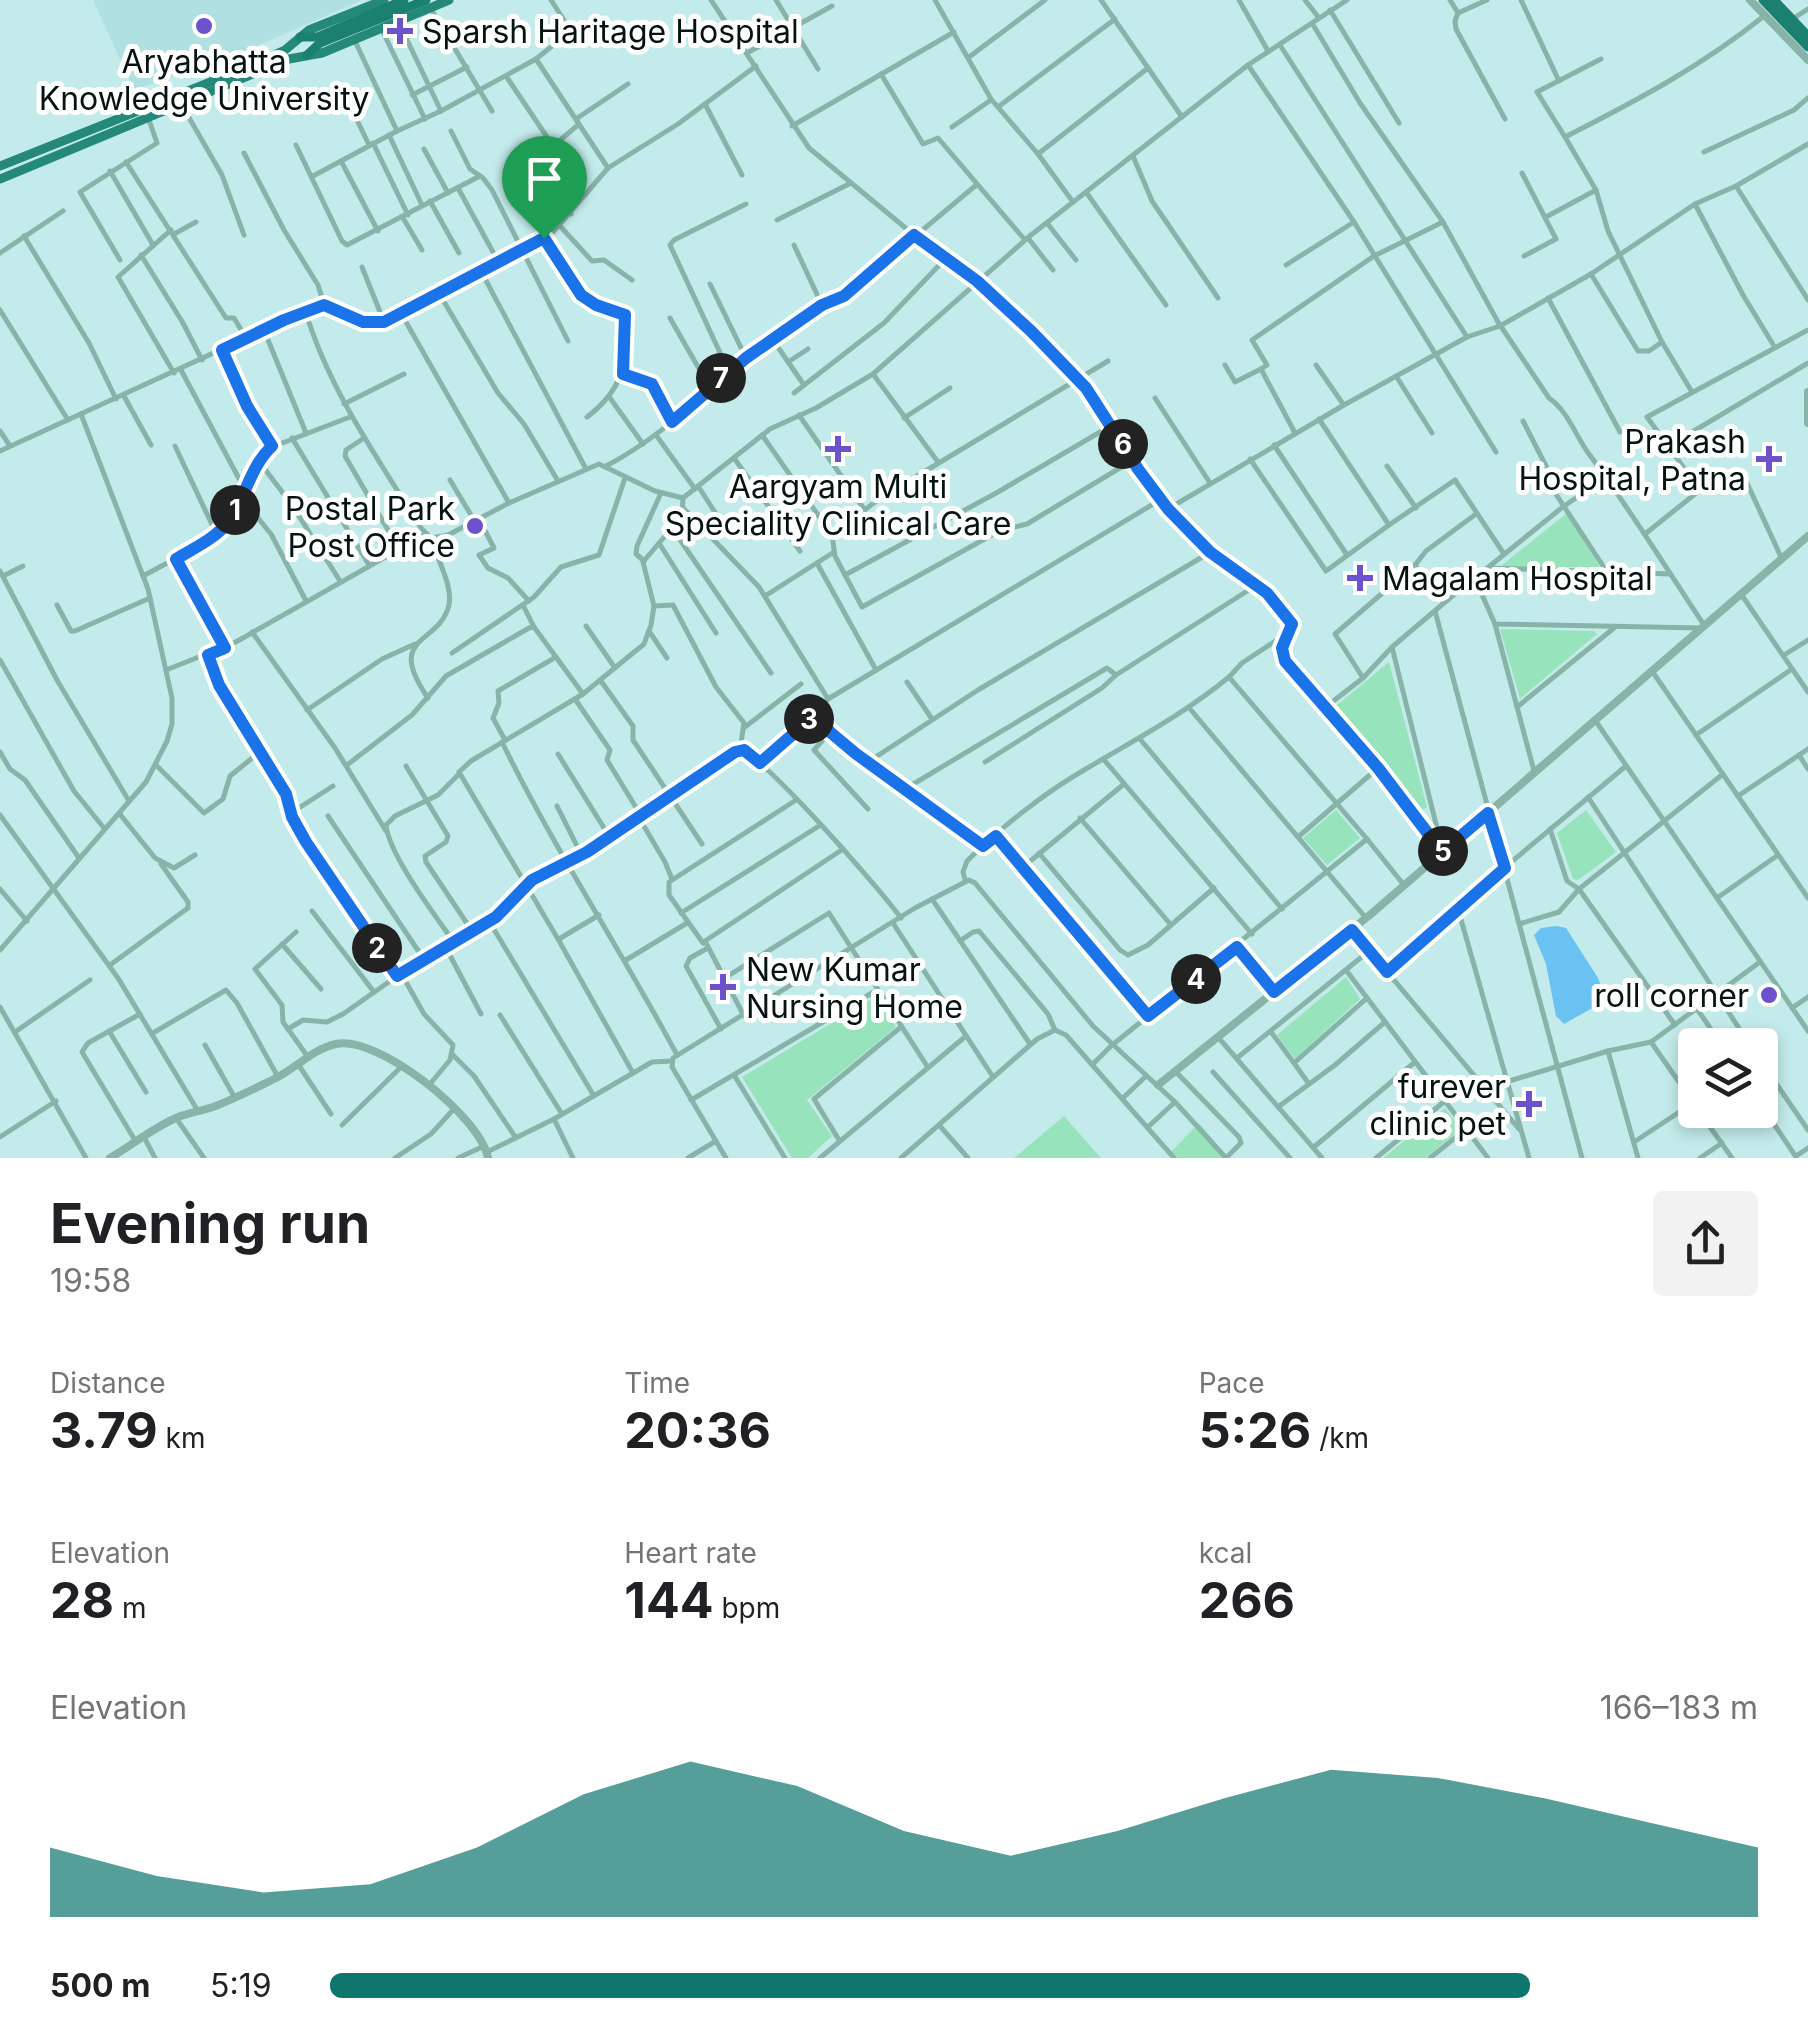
<!DOCTYPE html>
<meta charset="utf-8">
<style>
:root{--surface:#fff;--page:#f2f2f2;--text:#202124;--muted:#757577;--accent:#0f766e}
body{margin:0;font-family:Inter,sans-serif;background:var(--page);color:var(--text);height:100vh;display:flex;flex-direction:column;font-size:38px;white-space:nowrap}
*{box-sizing:border-box;margin:0}
p{font-size:32px;color:var(--muted)}
.icon{flex:none;width:55px;height:55px;fill:none;stroke:currentColor;stroke-width:2;stroke-linecap:round;stroke-linejoin:round}
.map{position:relative;height:1158px;overflow:hidden}
.drawer{display:flex;flex-direction:column;background:var(--surface);flex:1}
.drawer>*{flex:none}
.tools{position:absolute;left:1678px;top:1028px;display:grid;gap:20px}
.tools a{display:grid;place-items:center;width:100px;height:100px;border-radius:10px;background:var(--surface);box-shadow:0 5px 15px #0003;font-size:50px}
.pin{position:absolute;display:grid;place-items:center;width:85px;height:85px;color:#fff;margin:-102px -42px;border-radius:50% 50% 50% 0;rotate:-45deg;box-shadow:0 0 10px #0007}
.pin .icon{rotate:45deg}
.km{position:absolute;width:50px;height:50px;margin:-25px;border-radius:50%;background:#222;color:#fff;font-size:28px;line-height:50px;text-align:center}
.round{display:grid;place-items:center;flex:none;width:105px;height:105px;border-radius:10px;background:var(--page)}
.summary{display:flex;align-items:center;justify-content:space-between;height:170px;padding:0 50px}
h1{font-size:55px;font-weight:700;line-height:75px}
.figures{display:grid;grid-template-columns:repeat(3,1fr);gap:15px;height:170px;padding:10px 50px}
.figures div{display:grid;align-content:center}
.figures b{font-size:50px;font-weight:700}
.figures small{font-size:28px;font-weight:400}
.figures p{font-size:28px}
.chart{height:280px;padding:20px 50px}
.chart p{display:flex;justify-content:space-between}
.chart svg{width:100%;height:180px;margin-top:10px;fill:var(--accent);opacity:.7}
ul{padding:0 50px;list-style:none;font-size:32px}
li{display:grid;grid-template-columns:160px 120px 1fr;align-items:center;height:75px}
li i{height:25px;border-radius:12px;background:var(--accent)}
.map>svg:first-child{display:block}
.built{fill:#b0e0e1}
.green{fill:#97e4bc}
.water{fill:#69c2f2}
.lines{fill:none;stroke-linecap:round;stroke-linejoin:round}
.minor{stroke:#87b3a8;stroke-width:5}
.tertiary{stroke:#87b3a8;stroke-width:8}
.primary{stroke:#248978;stroke-width:9}
.trunk{stroke:#1c8070;stroke-width:9}
.route-casing{stroke:#fff;stroke-width:20}
.route{stroke:#1a73e8;stroke-width:12}
.poi-dot{fill:#6c52cc;stroke:#fff;stroke-width:4}
.labels{text-anchor:middle;dominant-baseline:central;stroke-width:10;stroke-linejoin:round;paint-order:stroke}
.poi-label{font-size:32px;fill:#051313;stroke:#fff;text-anchor:end}
</style>
<div class="map">
<svg width="1808" height="1158" viewBox="0 0 1808 1158">
<rect width="100%" height="100%" fill="#c4ebeb"/>
<polygon class="built" points="93,0 362,0 243,52 134,90"/>
<g class="green">
<polygon points="1567,513 1600,567 1503,567 1502,565"/>
<polygon points="1500,629 1594,631 1597,634 1520,699"/>
<polygon points="1389,662 1427,807 1423,810 1337,705"/>
<polygon points="1336,810 1360,838 1327,865 1303,838"/>
<polygon points="1586,810 1616,852 1578,880 1573,879 1557,833"/>
<polygon points="1346,977 1360,999 1295,1059 1277,1035"/>
<polygon points="875,997 896,1027 807,1100 832,1136 808,1158 792,1158 742,1077"/>
<polygon points="1445,1108 1461,1129 1425,1158 1383,1158"/>
<polygon points="1064,1116 1101,1158 1014,1158"/>
<polygon points="1199,1123 1228,1158 1176,1158 1171,1152"/>
</g>
<polygon class="water" points="1556,926 1566,928 1598,978 1605,996 1596,1006 1564,1024 1556,1016 1546,964 1534,935 1541,928"/>
<g class="lines">
<g class="minor">
<polyline points="551,0 571,31 536,59 608,168"/>
<polyline points="711,0 809,148 914,235 977,281 1032,332 1086,389 1138,469 1168,509 1209,553 1267,593 1293,624 1282,648 1285,661 1378,768 1442,852"/>
<polyline points="776,0 818,69"/>
<polyline points="935,0 991,99 1038,154 1073,202"/>
<polyline points="1101,0 1182,117"/>
<polyline points="1239,0 1268,51"/>
<polyline points="1305,0 1319,18"/>
<polyline points="1450,0 1458,13 1487,0"/>
<polyline points="1521,0 1559,81"/>
<polyline points="430,7 492,111"/>
<polyline points="1330,10 1399,123"/>
<polyline points="1458,13 1455,21 1456,29 1505,119"/>
<polyline points="1794,18 1808,9"/>
<polyline points="398,21 441,111"/>
<path d="M1312,23l48,80 83,119 55,100 51,76c19,13 26,37 40,56 41,55 77,114 115,171"/>
<polyline points="381,28 425,119"/>
<polyline points="354,39 397,131 441,111 536,59"/>
<polyline points="1280,45 1467,337"/>
<polyline points="747,53 832,6"/>
<polyline points="969,57 1045,0"/>
<polyline points="1248,65 1354,222 1496,452"/>
<polyline points="881,74 923,144 938,138 1025,240"/>
<polyline points="506,76 553,146 578,125"/>
<polyline points="176,95 222,175 244,235"/>
<polyline points="412,95 467,67"/>
<polyline points="347,99 369,145"/>
<polyline points="705,104 742,175"/>
<polyline points="998,107 1115,19"/>
<polyline points="576,119 628,84"/>
<polyline points="792,126 954,32"/>
<polyline points="952,127 991,100"/>
<polyline points="451,131 470,169 483,178 492,190 568,341"/>
<polyline points="389,135 422,205"/>
<polyline points="1565,137 1537,92 1601,59"/>
<polyline points="373,143 408,215"/>
<polyline points="296,145 342,241 347,245 480,176"/>
<polyline points="424,149 448,193"/>
<polyline points="1704,152 1794,110 1808,98"/>
<polyline points="244,153 284,230 318,285 324,304"/>
<polyline points="1038,154 1148,68"/>
<polyline points="1133,156 1152,201 1218,298"/>
<polyline points="341,161 378,231"/>
<polyline points="126,162 226,318 234,318 246,338"/>
<polyline points="541,169 571,214"/>
<polyline points="110,171 153,245"/>
<polyline points="1522,173 1556,239 1524,256"/>
<polyline points="313,176 397,131"/>
<polyline points="1736,186 1808,300"/>
<polyline points="458,188 499,263"/>
<polyline points="1086,192 1166,305"/>
<polyline points="430,201 459,253"/>
<polyline points="1695,204 1743,295 1774,346"/>
<polyline points="1546,217 1596,190"/>
<polyline points="403,218 422,250"/>
<polyline points="777,220 851,183"/>
<polyline points="1047,223 1076,260"/>
<polyline points="560,226 592,261 604,260 632,280"/>
<polyline points="171,230 118,277 174,373"/>
<polyline points="174,234 196,222"/>
<polyline points="24,236 89,343 116,399"/>
<polyline points="1028,238 1053,270"/>
<path d="M544,239l37,56 44,20c4,45 -1,74 -38,102"/>
<polyline points="794,245 822,305"/>
<polyline points="0,253 63,211"/>
<polyline points="141,255 183,323 202,360"/>
<polyline points="120,260 80,192 157,143 149,120"/>
<polyline points="1286,265 1354,222"/>
<polyline points="362,267 384,322"/>
<polyline points="482,273 586,469"/>
<polyline points="1591,274 1638,351 1649,351 1662,342"/>
<polyline points="710,284 746,358"/>
<polyline points="440,295 498,393 524,424 558,481"/>
<polyline points="1548,298 1620,432"/>
<polyline points="0,310 68,420"/>
<path d="M305,310c24,80 72,147 116,218l10,10 17,-3 61,-32 90,-39 56,27 28,7 87,-69 46,-21 57,-34 158,-139 217,-170 99,-65"/>
<polyline points="402,315 509,503"/>
<polyline points="670,318 710,388"/>
<polyline points="264,330 306,433"/>
<polyline points="773,340 804,385"/>
<polyline points="222,350 247,406 272,447"/>
<polyline points="788,362 808,349"/>
<polyline points="1225,365 1235,382 1261,369"/>
<polyline points="1316,365 1343,404"/>
<polyline points="181,370 244,488"/>
<polyline points="729,372 670,245 674,240 746,204"/>
<polyline points="623,374 653,384 673,422"/>
<polyline points="873,374 938,462"/>
<polyline points="1396,376 1432,433"/>
<path d="M1692,392l-30,-50 -54,-111 -12,-41 -31,-53c71,-36 137,-71 199,-121"/>
<polyline points="794,393 884,323 945,259"/>
<polyline points="124,396 151,445"/>
<polyline points="610,398 643,444"/>
<polyline points="1155,398 1210,483"/>
<polyline points="344,404 404,374"/>
<polyline points="799,415 864,509"/>
<polyline points="904,418 950,388"/>
<polyline points="1319,419 1389,525 1455,480 1504,554"/>
<polyline points="1523,421 1547,468 1548,482 1607,572"/>
<polyline points="0,431 10,446"/>
<polyline points="1295,433 1261,369 1267,365 1252,340 1374,256 1443,222"/>
<polyline points="656,435 695,489"/>
<polyline points="762,435 832,535 835,556 862,607 999,531 1027,524 1133,460"/>
<polyline points="292,438 369,565"/>
<polyline points="364,438 346,450 345,456 399,549"/>
<polyline points="1274,445 1347,555"/>
<polyline points="175,446 216,533"/>
<polyline points="1667,447 1808,363"/>
<path d="M0,451l314,-144c36,-7 42,27 88,8l150,-82 56,-65 70,-44 78,-58"/>
<polyline points="734,458 800,551"/>
<polyline points="1250,459 1326,571 1389,525"/>
<polyline points="258,460 292,505 340,581"/>
<path d="M606,466c87,-45 147,-132 238,-170l131,-110"/>
<polyline points="1387,466 1416,508"/>
<polyline points="450,480 474,520"/>
<polyline points="698,486 729,534"/>
<polyline points="1700,490 1741,470 1781,557"/>
<polyline points="241,497 271,534 305,599"/>
<polyline points="684,509 759,587 828,699"/>
<polyline points="1168,509 1344,405 1467,337 1500,326 1591,274 1695,204 1736,186 1808,144"/>
<polyline points="479,519 494,548 479,555 488,568 508,578 529,601"/>
<polyline points="672,528 771,673"/>
<polyline points="1645,534 1700,490 1647,417 1808,330"/>
<polyline points="832,535 879,499 1108,361"/>
<polyline points="659,543 716,633"/>
<polyline points="176,559 225,648"/>
<polyline points="644,561 636,554 637,546 661,493"/>
<polyline points="817,563 876,670"/>
<polyline points="1415,565 1426,551 1476,514"/>
<polyline points="1491,568 1670,574"/>
<polyline points="0,571 57,680 129,801"/>
<polyline points="845,575 998,492 1112,425"/>
<polyline points="3,576 23,566"/>
<polyline points="143,576 206,542 226,523 258,460 272,447 350,417"/>
<polyline points="1475,579 1495,624 1700,628"/>
<polyline points="1741,594 1808,692"/>
<polyline points="765,596 834,552"/>
<polyline points="57,605 71,631 75,631 150,598"/>
<polyline points="523,605 534,627"/>
<polyline points="654,606 673,605 716,687 744,723 740,750"/>
<polyline points="1435,611 1582,1158"/>
<polyline points="1495,624 1534,771"/>
<polyline points="586,626 615,668"/>
<polyline points="649,631 667,658"/>
<polyline points="252,632 335,748 386,831"/>
<polyline points="1392,647 1442,848"/>
<polyline points="452,653 534,597 561,567 599,555 625,478"/>
<polyline points="1784,655 1808,640"/>
<polyline points="0,660 74,791 104,828"/>
<polyline points="166,670 234,643 426,534"/>
<polyline points="1652,671 1808,898"/>
<polyline points="1230,676 1242,663 1289,632"/>
<polyline points="1363,678 1335,634 1415,565 1444,603"/>
<polyline points="601,681 633,726 633,740 702,844"/>
<polyline points="907,682 932,719"/>
<path d="M428,698c-44,-64 11,-52 21,-93 4,-20 -13,-48 -18,-67"/>
<polyline points="575,699 610,750 607,760 640,814"/>
<polyline points="1327,706 1363,678 1392,647 1444,603 1564,506 1607,477"/>
<polyline points="1517,707 1614,628"/>
<polyline points="307,710 382,659 415,644"/>
<polyline points="1191,710 1366,918"/>
<polyline points="814,712 855,753 983,846"/>
<polyline points="1595,720 1808,1031"/>
<polyline points="745,727 801,684"/>
<polyline points="830,732 814,750 868,809"/>
<polyline points="1696,735 1792,669"/>
<polyline points="1140,739 1282,909"/>
<polyline points="505,740 493,718 499,703 498,691 556,657"/>
<path d="M502,742c52,107 118,206 174,311"/>
<polyline points="257,750 286,793 295,822 328,879 397,976"/>
<polyline points="0,752 10,769 25,780 79,858"/>
<polyline points="558,754 609,836"/>
<polyline points="1799,755 1808,769"/>
<polyline points="1105,761 1252,934"/>
<polyline points="868,762 978,690 1209,553"/>
<polyline points="985,762 1102,688 1116,675"/>
<polyline points="761,763 801,729 828,699 1160,500"/>
<polyline points="347,765 412,715 446,676 529,628 534,627 583,694"/>
<polyline points="157,766 204,813 223,799 230,776 256,755 253,736 219,685 208,655"/>
<polyline points="406,766 448,836 446,842 425,856 426,862 472,931"/>
<polyline points="905,789 1107,668 1116,675 1255,586"/>
<polyline points="1738,796 1808,749"/>
<polyline points="1588,797 1750,1045"/>
<polyline points="557,806 581,854"/>
<polyline points="119,813 155,858 174,868 195,855"/>
<polyline points="291,813 333,786"/>
<polyline points="0,815 118,978 198,1111"/>
<polyline points="328,816 423,958"/>
<polyline points="638,816 665,862 672,879"/>
<polyline points="1080,818 1171,925"/>
<polyline points="996,836 1147,1016"/>
<polyline points="1298,837 1378,768"/>
<polyline points="1367,839 1404,885"/>
<polyline points="1039,853 1120,950 1128,955 1148,945 1214,888"/>
<polyline points="1023,867 1124,784"/>
<path d="M965,880l-2,-8 4,-11c33,-33 76,-67 117,-91 51,-30 100,-56 145,-93l138,162 -256,207 -19,19"/>
<polyline points="0,889 27,921"/>
<polyline points="1717,898 1778,855"/>
<polyline points="932,899 1030,1044"/>
<polyline points="1458,909 1529,1158"/>
<polyline points="312,911 374,992"/>
<polyline points="681,913 819,826"/>
<polyline points="489,921 594,1096"/>
<polyline points="893,923 993,1077"/>
<polyline points="1519,924 1559,912 1579,889 1567,881 1550,829"/>
<polyline points="1352,930 1519,1129"/>
<polyline points="296,932 255,969 282,1005 283,1022 308,1057"/>
<polyline points="559,939 599,915"/>
<path d="M453,941c-18,-26 -64,-86 -67,-116l9,-9 43,-21 21,-21"/>
<polyline points="960,941 973,932 979,931 1048,1014 1055,1030"/>
<polyline points="703,943 669,895 669,882 796,800"/>
<polyline points="282,944 321,989"/>
<polyline points="445,946 481,1014"/>
<polyline points="1237,947 1273,991"/>
<polyline points="706,949 690,958 686,966 721,1029"/>
<polyline points="0,950 146,782 167,741 172,724 172,698 148,589 81,414"/>
<polyline points="626,960 687,923"/>
<polyline points="110,965 188,908 188,902 161,864"/>
<polyline points="1346,970 1488,1158"/>
<polyline points="1387,972 1485,884 1626,766"/>
<polyline points="401,973 424,1014 453,1045 450,1060 430,1084"/>
<polyline points="723,979 829,913 927,1066"/>
<polyline points="0,1007 86,1158"/>
<polyline points="1792,1008 1808,997"/>
<polyline points="1697,1009 1722,1045"/>
<polyline points="500,1015 562,1114"/>
<polyline points="744,1016 705,941 843,849"/>
<polyline points="1675,1025 1579,889 1723,774"/>
<path d="M288,1029l15,-9 24,2 16,-8 80,-56 73,-41 29,-32 18,-13 44,-21 153,-101c24,6 141,140 161,168"/>
<polyline points="109,1031 146,1092"/>
<polyline points="15,1032 90,980"/>
<polyline points="1271,1032 1294,1063 1367,998"/>
<polyline points="153,1033 226,990 237,1003 278,1077"/>
<polyline points="1218,1037 1322,1158"/>
<polyline points="205,1045 235,1098"/>
<polyline points="1608,1051 1638,1158"/>
<polyline points="453,1055 474,1076 516,1138"/>
<polyline points="1237,1058 1369,951"/>
<polyline points="1760,1060 1808,1130"/>
<polyline points="1294,1063 1309,1084"/>
<polyline points="298,1064 331,1114"/>
<polyline points="1176,1072 1239,1137 1241,1143 1226,1158"/>
<polyline points="1213,1072 1290,1158"/>
<polyline points="633,1073 558,939 459,772 471,761 583,694 644,644 651,625 654,606 643,562 682,516 683,498"/>
<polyline points="734,1075 785,1158"/>
<polyline points="1506,1082 1608,1051 1651,1042"/>
<polyline points="1123,1098 1146,1076"/>
<polyline points="691,1100 877,990"/>
<polyline points="1760,1103 1796,1157"/>
<polyline points="1695,1105 1651,1042 1760,962"/>
<polyline points="1278,1107 1335,1065 1385,1022"/>
<polyline points="1698,1110 1732,1158"/>
<polyline points="176,1118 204,1158"/>
<polyline points="554,1119 573,1158"/>
<polyline points="342,1125 401,1067"/>
<polyline points="939,1125 968,1158"/>
<polyline points="1148,1127 1175,1102"/>
<polyline points="0,1137 56,1101"/>
<polyline points="144,1137 155,1158"/>
<polyline points="839,1140 814,1099 901,1027"/>
<polyline points="136,1142 82,1052 88,1043 140,1014"/>
<polyline points="1634,1142 1693,1103"/>
<polyline points="1314,1147 1415,1062"/>
<polyline points="487,1152 554,1119 652,1062 671,1061"/>
<polyline points="1796,1156 1808,1148"/>
<polyline points="395,1158 431,1134 453,1110"/>
<polyline points="458,1158 482,1147"/>
<polyline points="688,1158 716,1141"/>
<polyline points="726,1158 672,1067 673,1058 915,908 969,880 975,883 1093,1026 1175,1102 1226,1158"/>
<polyline points="820,1158 966,1036"/>
<polyline points="901,1158 1037,1039 1055,1030 1066,1035 1174,1158"/>
<polyline points="1376,1158 1445,1101"/>
<polyline points="1430,1158 1466,1129"/>
<polyline points="1700,1158 1722,1143"/>
</g>
<g class="tertiary">
<polyline points="1750,0 1808,60"/>
<polyline points="1808,392 1808,423"/>
<polyline points="1158,1085 1371,914 1808,536"/>
<path d="M110,1158c22,-13 43,-30 66,-40 12,-5 25,-7 37,-11 21,-8 43,-19 63,-29 20,-10 37,-29 60,-34 42,-9 144,72 152,114"/>
</g>
<g class="primary">
<polyline points="0,166 243,69 285,50 309,30 384,0"/>
<polyline points="0,179 289,59 322,53 449,0"/>
</g>
<g class="trunk">
<polyline points="1763,0 1808,47"/>
<polyline points="1774,0 1808,36"/>
<polyline points="300,37 318,37 404,0"/>
<polyline points="307,55 320,43 426,0"/>
</g>
</g>
<g class="lines">
<g class="route-casing">
<path id="route" d="M914,235l63,46 55,51 54,56 52,81 30,40 42,43 57,41 25,31 -10,24 3,13 93,107 64,84 46,-39 17,55 -118,104 -35,-42 -78,62 -37,-45 -89,69 -152,-180 -13,10 -128,-93 -25,-21 -16,-20 -14,16 -40,35 -16,-13 -9,2 -148,100 -55,28 -36,37 -99,59 -91,-134 -14,-25 -6,-23 -67,-109 -11,-30 17,-7 -49,-89c18,-11 39,-20 52,-37 18,-24 21,-54 44,-76l-25,-40 -25,-56 62,-30 40,-15 39,17h21l160,-84 37,57 15,10 29,10 -2,59 29,10 20,38 74,-64 76,-53 22,-9z"/>
</g>
<use href="#route" class="route"/>
</g>
<g class="poi-dot">
<circle cx="204" cy="26" r="10"/>
<path d="M395 16h10v10h10v10h-10v10h-10v-10h-10v-10h10z"/>
<path d="M833 434h10v10h10v10h-10v10h-10v-10h-10v-10h10z"/>
<path d="M1764 444h10v10h10v10h-10v10h-10v-10h-10v-10h10z"/>
<circle cx="475" cy="526" r="10"/>
<path d="M1355 563h10v10h10v10h-10v10h-10v-10h-10v-10h10z"/>
<path d="M718 972h10v10h10v10h-10v10h-10v-10h-10v-10h10z"/>
<circle cx="1769" cy="995" r="10"/>
<path d="M1524 1089h10v10h10v10h-10v10h-10v-10h-10v-10h10z"/>
</g>
<g class="labels">
<g class="poi-label">
<text x="422" y="31" text-anchor="start">Sparsh Haritage Hospital</text>
<text x="204" y="61" text-anchor="middle">Aryabhatta<tspan x="204" dy="37">Knowledge University</tspan></text>
<text x="1746" y="441">Prakash<tspan x="1746" dy="37">Hospital, Patna</tspan></text>
<text x="838" y="486" text-anchor="middle">Aargyam Multi<tspan x="838" dy="37">Speciality Clinical Care</tspan></text>
<text x="455" y="508">Postal Park<tspan x="455" dy="37">Post Office</tspan></text>
<text x="1382" y="578" text-anchor="start">Magalam Hospital</text>
<text x="746" y="969" text-anchor="start">New Kumar<tspan x="746" dy="37">Nursing Home</tspan></text>
<text x="1749" y="995">roll corner</text>
<text x="1506" y="1086">furever<tspan x="1506" dy="37">clinic pet</tspan></text>
</g>
</g>
</svg>
<div class="tools">
<a><svg class="icon" aria-label="layers" viewBox="0 0 24 24"><path d="M12 4l9 5-9 5-9-5zM3 14l9 5 9-5"/></svg></a>
</div>
<div class="pin" style="left:544px;top:238px;background:#1e9e55"><svg class="icon" aria-label="arrive" viewBox="0 0 24 24"><path d="M6 21V4h12l-3 4 3 4H6"/></svg></div>
<b class="km" style="left:235px;top:510px">1</b>
<b class="km" style="left:377px;top:948px">2</b>
<b class="km" style="left:809px;top:719px">3</b>
<b class="km" style="left:1196px;top:979px">4</b>
<b class="km" style="left:1443px;top:851px">5</b>
<b class="km" style="left:1123px;top:444px">6</b>
<b class="km" style="left:721px;top:378px">7</b>
</div>
<section class="drawer">
<div class="summary"><div><h1>Evening run</h1><p>19:58</p></div><a class="round"><svg class="icon" aria-label="share" viewBox="0 0 24 24"><path d="M12 15V3M7 8l5-5 5 5M5 13v7h14v-7"/></svg></a></div>
<div class="figures">
<div><p>Distance</p><b>3.79<small> km</small></b></div>
<div><p>Time</p><b>20:36</b></div>
<div><p>Pace</p><b>5:26<small> /km</small></b></div>
</div>
<div class="figures">
<div><p>Elevation</p><b>28<small> m</small></b></div>
<div><p>Heart rate</p><b>144<small> bpm</small></b></div>
<div><p>kcal</p><b>266</b></div>
</div>
<div class="chart"><p><span>Elevation</span>166–183 m</p>
<svg viewBox="0 0 160 44" preserveAspectRatio="none"><path d="M0 44V27L10 34L20 38L30 36L40 27L50 14L60 6L70 12L80 23L90 29L100 23L110 15L120 8L130 10L140 15L150 21L160 27V44z"/></svg>
</div>
<ul>
<li><b>500 m</b>5:19<i style="width:84%"></i></li>
</ul>
</section>
